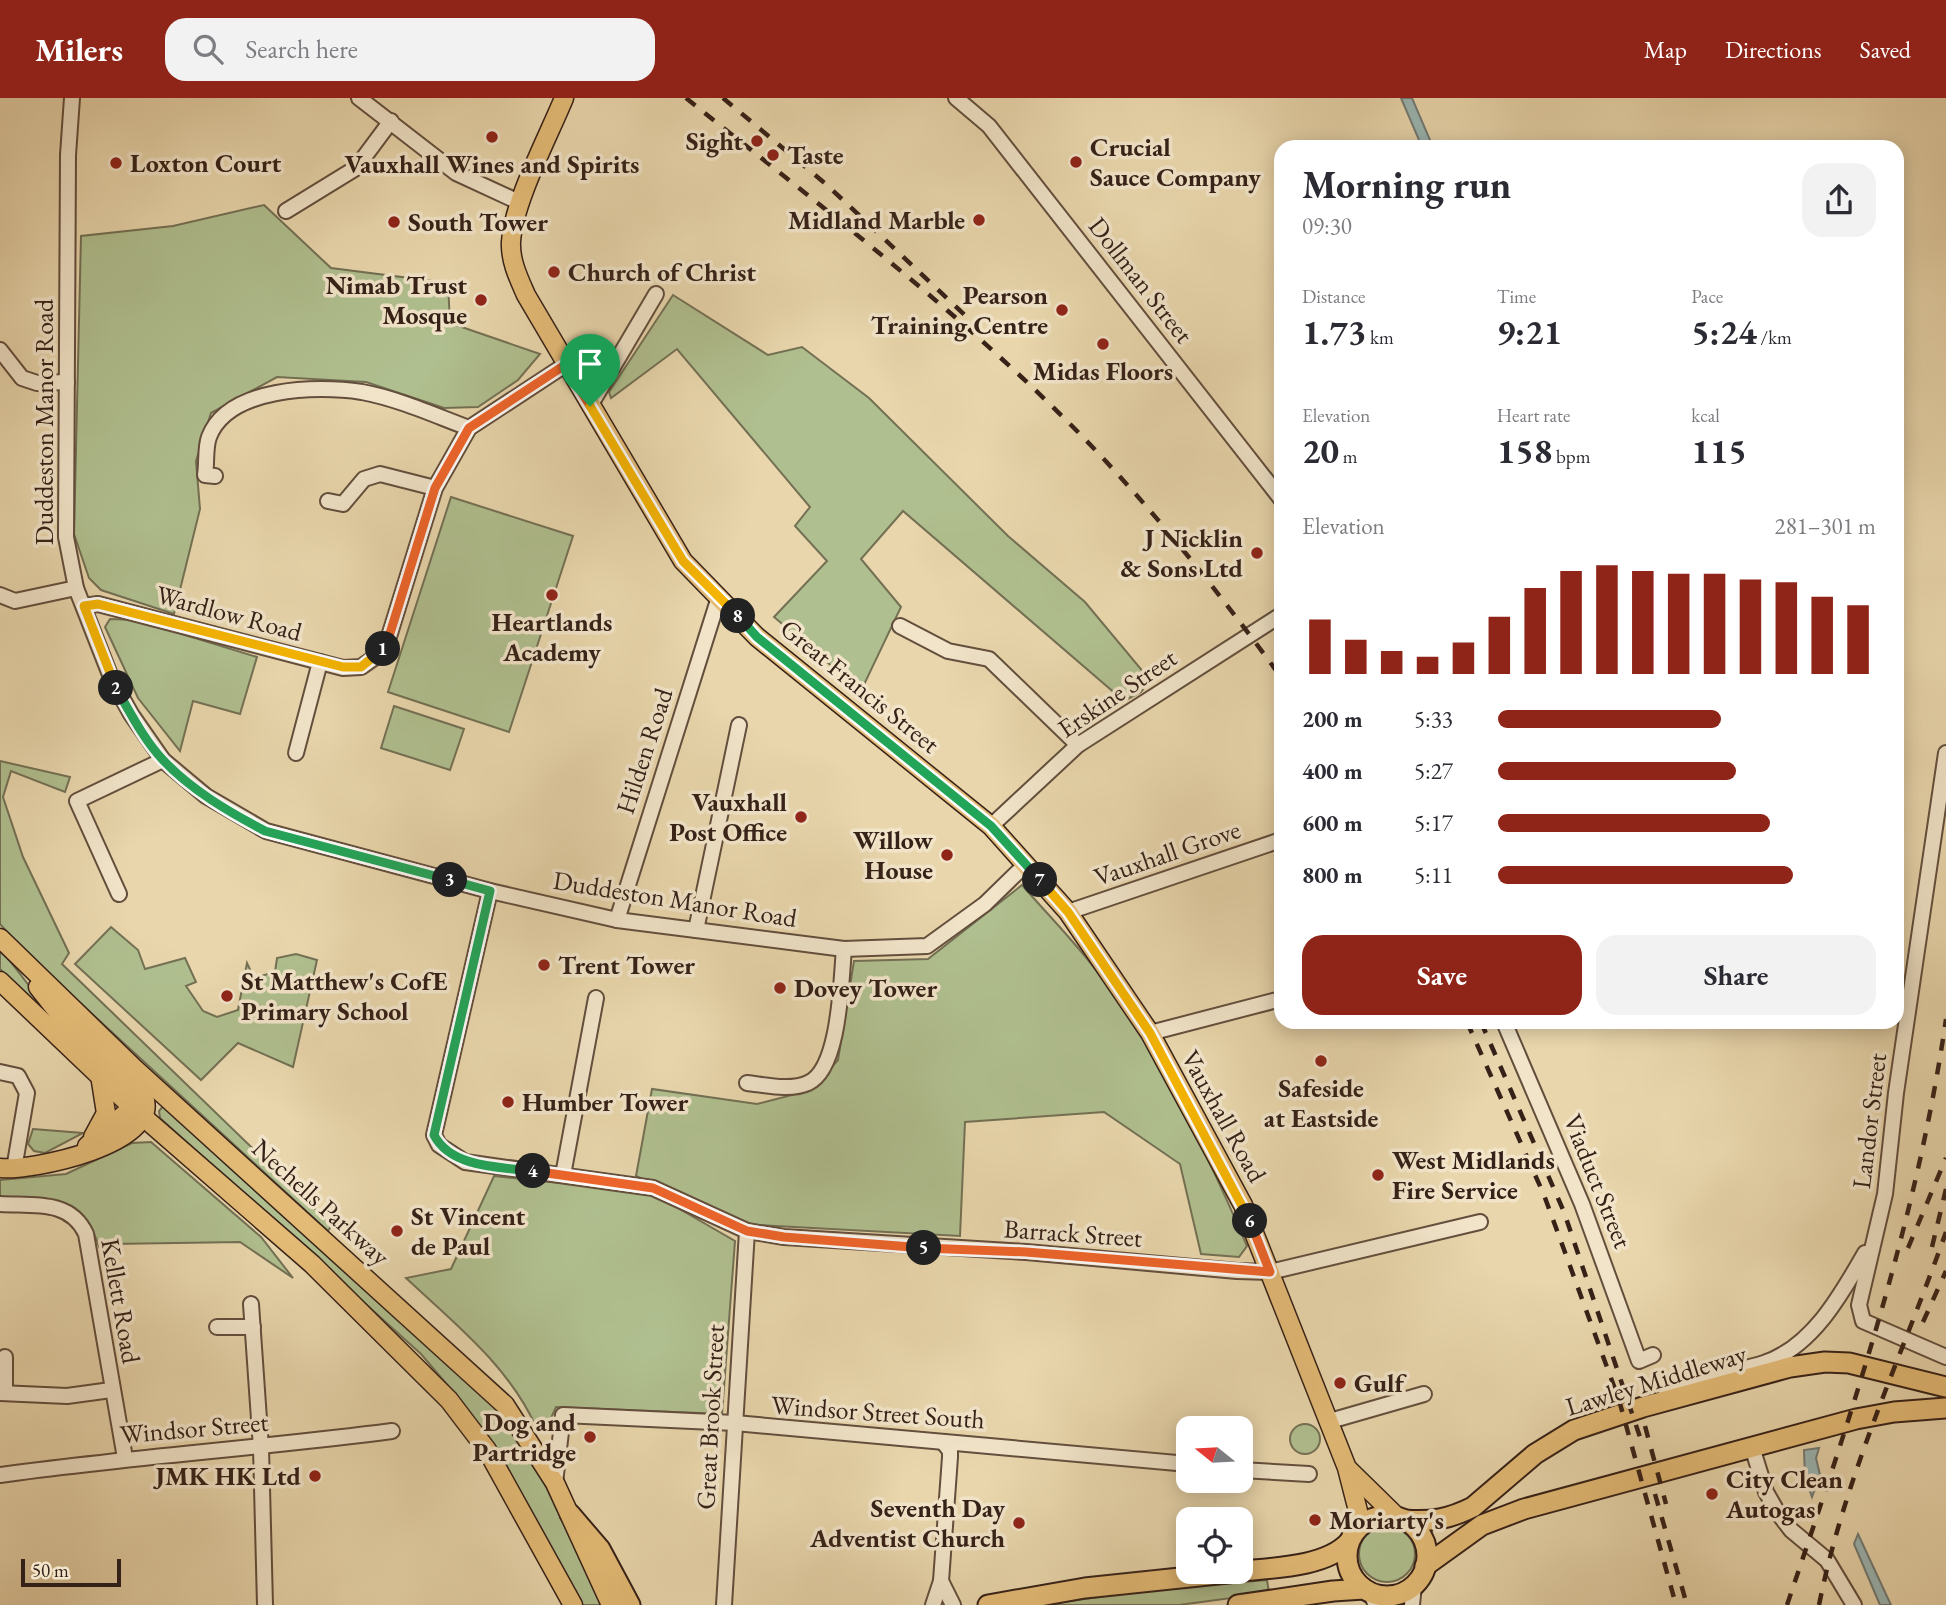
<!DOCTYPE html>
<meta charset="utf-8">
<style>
:root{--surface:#fff;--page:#f2f2f3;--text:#2b2b33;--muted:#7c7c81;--accent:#8f2418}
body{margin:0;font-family:"EB Garamond",serif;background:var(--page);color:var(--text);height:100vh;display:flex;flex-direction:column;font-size:26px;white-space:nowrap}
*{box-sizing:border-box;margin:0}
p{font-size:23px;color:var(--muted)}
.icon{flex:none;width:38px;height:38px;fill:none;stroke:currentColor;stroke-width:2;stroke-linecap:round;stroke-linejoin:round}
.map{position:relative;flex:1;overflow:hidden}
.details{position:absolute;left:1274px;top:42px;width:630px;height:889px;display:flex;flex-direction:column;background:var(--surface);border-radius:21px;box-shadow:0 4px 18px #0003}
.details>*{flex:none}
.needle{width:46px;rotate:288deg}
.controls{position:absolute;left:1176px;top:1318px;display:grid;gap:14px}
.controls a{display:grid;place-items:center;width:77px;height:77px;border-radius:14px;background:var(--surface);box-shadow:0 4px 18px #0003;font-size:35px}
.scale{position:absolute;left:21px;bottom:18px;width:100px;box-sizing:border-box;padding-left:7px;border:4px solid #362118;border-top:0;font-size:19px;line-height:24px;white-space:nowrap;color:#362118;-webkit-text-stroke:5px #f1e4c9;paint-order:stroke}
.pin{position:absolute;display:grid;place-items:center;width:60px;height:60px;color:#fff;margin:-72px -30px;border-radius:50% 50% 50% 0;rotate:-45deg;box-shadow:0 0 7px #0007}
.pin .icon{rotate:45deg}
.km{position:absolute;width:35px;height:35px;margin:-18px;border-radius:50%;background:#222;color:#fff;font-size:19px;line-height:35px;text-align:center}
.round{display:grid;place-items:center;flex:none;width:74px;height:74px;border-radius:21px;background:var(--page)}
.summary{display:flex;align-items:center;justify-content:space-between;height:119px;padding:0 28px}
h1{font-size:38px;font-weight:700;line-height:52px}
.stats{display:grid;grid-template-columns:repeat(3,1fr);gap:10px;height:119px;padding:7px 28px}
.stats div{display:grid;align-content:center}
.stats b{font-size:35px;font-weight:700}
.stats small{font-size:19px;font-weight:400}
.stats p{font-size:19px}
.chart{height:196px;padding:14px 28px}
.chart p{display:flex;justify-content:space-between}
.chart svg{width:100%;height:126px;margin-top:7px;stroke:var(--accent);stroke-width:6}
.primary-button{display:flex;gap:14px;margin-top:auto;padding:14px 28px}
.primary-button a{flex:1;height:80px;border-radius:21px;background:var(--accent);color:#fff;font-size:28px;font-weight:700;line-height:80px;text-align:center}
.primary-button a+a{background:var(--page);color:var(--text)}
ul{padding:0 28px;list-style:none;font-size:23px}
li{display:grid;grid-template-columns:112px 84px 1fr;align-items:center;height:52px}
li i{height:18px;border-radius:9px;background:var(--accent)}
header{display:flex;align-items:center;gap:42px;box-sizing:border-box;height:98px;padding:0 35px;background:var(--accent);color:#fff}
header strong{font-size:33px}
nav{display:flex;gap:38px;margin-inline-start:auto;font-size:24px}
.search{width:490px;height:63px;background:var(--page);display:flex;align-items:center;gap:18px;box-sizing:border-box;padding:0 24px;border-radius:21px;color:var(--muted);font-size:26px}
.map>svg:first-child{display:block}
.green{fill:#b0bf8f;stroke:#737054;stroke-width:2}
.water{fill:#9bb7b4;stroke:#737b76;stroke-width:2}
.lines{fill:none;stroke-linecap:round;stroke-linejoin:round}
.minor-casing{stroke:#634e3d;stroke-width:18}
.major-casing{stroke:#362118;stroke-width:21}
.highway-casing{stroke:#362118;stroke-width:23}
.minor{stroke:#f1e4c9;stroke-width:14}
.major{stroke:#e4bb76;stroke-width:18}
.highway{stroke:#e4bb76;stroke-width:19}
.rail{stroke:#362118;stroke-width:4.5;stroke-dasharray:12 12;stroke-linecap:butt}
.split-1-casing{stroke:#fff;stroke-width:14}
.split-2-casing{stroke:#fff;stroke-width:14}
.split-3-casing{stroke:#fff;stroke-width:14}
.split-4-casing{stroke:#fff;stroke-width:14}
.split-5-casing{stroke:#fff;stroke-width:14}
.split-6-casing{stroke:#fff;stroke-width:14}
.split-7-casing{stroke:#fff;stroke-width:14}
.split-8-casing{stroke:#fff;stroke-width:14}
.split-9-casing{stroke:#fff;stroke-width:14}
.split-1{stroke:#f0652b;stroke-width:9}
.split-2{stroke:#f5b400;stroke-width:9}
.split-3{stroke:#22a559;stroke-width:9}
.split-4{stroke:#22a559;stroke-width:9}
.split-5{stroke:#f0652b;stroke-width:9}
.split-6{stroke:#f0652b;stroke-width:9}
.split-7{stroke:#f5b400;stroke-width:9}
.split-8{stroke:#22a559;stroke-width:9}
.split-9{stroke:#f5b400;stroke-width:9}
.poi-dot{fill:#8f2418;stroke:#f1e4c9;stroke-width:2.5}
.labels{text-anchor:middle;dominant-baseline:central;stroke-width:7;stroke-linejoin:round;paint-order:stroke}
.poi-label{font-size:26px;font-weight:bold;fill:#362118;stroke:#f1e4c9;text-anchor:start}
.street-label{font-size:26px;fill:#362118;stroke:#f1e4c9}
</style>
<header>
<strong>Milers</strong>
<div class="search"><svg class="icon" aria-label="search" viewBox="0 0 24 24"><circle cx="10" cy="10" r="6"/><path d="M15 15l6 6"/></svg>Search here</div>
<nav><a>Map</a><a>Directions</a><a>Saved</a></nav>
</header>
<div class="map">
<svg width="1946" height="1507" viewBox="0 0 1946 1507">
<rect width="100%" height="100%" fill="#e9d6ac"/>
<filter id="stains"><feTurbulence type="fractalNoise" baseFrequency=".00286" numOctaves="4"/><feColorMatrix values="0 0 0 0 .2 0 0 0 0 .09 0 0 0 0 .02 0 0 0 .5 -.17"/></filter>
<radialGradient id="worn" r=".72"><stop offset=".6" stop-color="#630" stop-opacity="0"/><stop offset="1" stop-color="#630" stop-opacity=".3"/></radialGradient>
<g class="green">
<polygon points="264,107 331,170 448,185 450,225 540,256 518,282 478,309 444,310 366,284 277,279 211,315 196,363 200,411 174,516 101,492 89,480 74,436 81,138 173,128"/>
<polygon points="673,197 768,257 802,249 869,300 1008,438 1085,504 1150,582 1141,594 1124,603 903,413 861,461 901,509 861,593 774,519 827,463 795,428 810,409 677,251 611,300 609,294"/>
<polygon points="451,399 573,438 509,634 388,594"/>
<polygon points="110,521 136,522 257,559 240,616 193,603 180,653 138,600 105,529"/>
<polygon points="394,608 464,631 450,672 381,650"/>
<polygon points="0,663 70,679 65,694 11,673 3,699 23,759 69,855 62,866 332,1127 328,1133 27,856 0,826"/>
<path d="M1022,787c26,30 54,58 77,89 63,84 107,177 148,272l-8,11 -38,-3 -21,-90 -76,-52 -139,10 -5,114 -219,-12 -105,-48 16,-87 105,15 54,-14 27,-30 16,-99 74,-2z"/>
<polygon points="111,829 138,852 145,871 185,860 196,884 186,888 203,913 217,919 238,912 247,865 254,880 275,874 277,860 296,856 317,862 293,969 238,945 201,982 75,866"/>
<polygon points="0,850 51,916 50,920 0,871"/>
<polygon points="164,1007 461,1271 509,1327 534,1363 602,1507 578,1507 494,1351 457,1298 421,1256 160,1020 159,1013"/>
<polygon points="33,1031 83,1035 45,1055 34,1053 28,1046"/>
<path d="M151,1044l110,95 32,41 -53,-36 -130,2 -11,3c-18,-58 -47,-45 -99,-49v-18l66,-6 66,-31z"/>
<path d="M494,1078l156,16 85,49 -13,173 -166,-7 -9,20h-11c-27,-61 -82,-104 -130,-149l45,-9z"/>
<circle cx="1305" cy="1341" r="15"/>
<circle cx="1387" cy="1456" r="28"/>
<polygon points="1267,1482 1269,1495 1179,1507 1041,1507 1149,1492"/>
</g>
<g class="water">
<polygon points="1401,0 1412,0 1433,49 1422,49"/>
<polygon points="1819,1350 1816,1360 1820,1377 1812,1399 1805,1379 1804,1352"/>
<polygon points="1858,1436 1891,1507 1880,1507 1854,1446"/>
</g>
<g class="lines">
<g class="minor-casing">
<g id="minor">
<polyline points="72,0 68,57 66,439 76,490 112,582 131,616 163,662 206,698 266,733 490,793 617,822 844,851 927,848 985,806 1026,766"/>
<polyline points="359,0 456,75 521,105"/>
<polyline points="956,0 989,28 1281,401"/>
<polyline points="286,113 356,70 391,23"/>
<polyline points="0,252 22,280 37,285 67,284"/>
<polyline points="590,308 656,196"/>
<path d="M215,378l-10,-1c2,-12 0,-27 4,-38 19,-50 108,-52 153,-45 37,7 72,23 107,36"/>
<polyline points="328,403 343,406 364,381 380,376 435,390"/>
<polyline points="0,497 15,503 76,490"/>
<polyline points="84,508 98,506 343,570 361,569 374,560 387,545 435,390 469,330 565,267"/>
<polyline points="900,528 948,553 989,561 1078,647"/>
<polyline points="296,655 320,564"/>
<polyline points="1946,655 1896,995 1885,1096 1859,1207 1863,1223 1946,1259"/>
<polyline points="991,728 1078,647 1281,517"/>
<polyline points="490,793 434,1037 439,1047 465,1064 653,1090 747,1133 784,1139 1026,1154 1237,1173 1270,1174 1480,1124"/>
<polyline points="119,796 77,703 163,662"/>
<polyline points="1068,814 1281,742"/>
<polyline points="617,822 719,499"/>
<polyline points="696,832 739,627"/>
<polyline points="1504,924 1582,1106 1639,1263 1653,1257"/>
<polyline points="1150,935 1281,901"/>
<polyline points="0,974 18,978 27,995 14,1071"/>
<path d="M747,985c18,2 44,8 61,0 32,-14 33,-103 36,-134"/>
<polyline points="563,1077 596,900"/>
<path d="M0,1106c33,2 70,-5 86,30l39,224"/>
<polyline points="251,1206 261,1350 265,1507"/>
<polyline points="217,1229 253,1229"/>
<polyline points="5,1259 5,1295"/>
<polyline points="0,1295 67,1298 111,1292"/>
<path d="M1666,1296c30,-16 65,-21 98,-31 48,-16 77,-68 101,-110"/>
<polyline points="1330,1323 1424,1296"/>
<polyline points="1752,1349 1766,1394 1778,1415 1791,1432 1827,1462 1854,1507"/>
<polyline points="1241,1372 1309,1376"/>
<path d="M0,1377c130,-18 261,-27 392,-44"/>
<polyline points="555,1385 563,1317 735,1325 1188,1366"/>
<polyline points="941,1483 953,1507"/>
<polyline points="1370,1494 1376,1507"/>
<polyline points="724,1507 747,1133"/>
<polyline points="933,1507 941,1483 950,1359 950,1353 943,1344"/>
<polyline points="1412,1507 1414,1487"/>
</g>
</g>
<g class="major-casing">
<g id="major">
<path d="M564,0c-16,39 -51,105 -53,144 -1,19 8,37 15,53l157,266 74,76 234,189 77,86 82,121 93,172 104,263 11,43 -3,20"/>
<polyline points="0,840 135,971 505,1307 555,1385 611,1507"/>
<polyline points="0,883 133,1010 312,1166 449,1302 487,1352 573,1507"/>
<polyline points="93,1039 106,1015 100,977"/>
<polyline points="87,1048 140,1003"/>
<path d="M0,1070c33,3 161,-24 144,-71l-68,-62 -38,-48"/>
<polyline points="1349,1372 1397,1419"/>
</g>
</g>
<g class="highway-casing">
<g id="highway">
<polyline points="570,1416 600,1451 630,1507"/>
<circle cx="1387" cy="1458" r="40"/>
<path d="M1405,1422c27,2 44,-1 68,-13l62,-53 39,-24 69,-23 147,-40 35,-5 24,1 97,24"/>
<polyline points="1425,1468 1482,1427 1524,1411 1856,1321 1894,1314 1946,1310"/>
<path d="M1241,1473c32,-3 85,-4 108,-29"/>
<polyline points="988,1507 1085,1490 1237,1474"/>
<polyline points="1238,1507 1333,1493 1364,1491"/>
</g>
</g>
<use href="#minor" class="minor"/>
<use href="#major" class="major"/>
<use href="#highway" class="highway"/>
<g class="rail">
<path d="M686,0c132,106 269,210 388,330 76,77 143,162 207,249"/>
<polyline points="723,0 827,87 968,220"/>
<polyline points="1467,924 1544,1097 1619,1302 1676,1507"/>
<polyline points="1481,924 1564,1114 1641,1342"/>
<polyline points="1932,1149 1946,1091"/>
<polyline points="1908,1150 1946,1060"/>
<polyline points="1923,1224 1946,1173"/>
<polyline points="1645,1328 1666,1406"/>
<polyline points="1655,1396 1687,1507"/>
<path d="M1787,1507c65,-192 130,-385 159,-586"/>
<path d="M1819,1507c26,-130 83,-249 127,-373"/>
</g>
</g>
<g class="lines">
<g class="split-1-casing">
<polyline id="split-1" points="383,551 387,545 435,390 469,330 565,267 590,308"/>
</g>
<g class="split-2-casing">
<polyline id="split-2" points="116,590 84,508 98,506 343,569 361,569 383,551"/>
</g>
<g class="split-3-casing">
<path id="split-3" d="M116,590c14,24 28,52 47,72 28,30 66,52 102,71l185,49"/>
</g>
<g class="split-4-casing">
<path id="split-4" d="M450,782l40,11 -56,244c17,33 66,32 99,36"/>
</g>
<g class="split-5-casing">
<polyline id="split-5" points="533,1073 653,1090 747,1133 784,1139 924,1150"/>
</g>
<g class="split-6-casing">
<polyline id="split-6" points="924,1150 1026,1154 1270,1174 1250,1123"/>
</g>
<g class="split-7-casing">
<polyline id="split-7" points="1040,782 1068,814 1150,935 1250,1123"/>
</g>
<g class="split-8-casing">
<polyline id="split-8" points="738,518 757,539 991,728 1040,782"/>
</g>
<g class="split-9-casing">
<polyline id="split-9" points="590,308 683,463 738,518"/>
</g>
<use href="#split-1" class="split-1"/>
<use href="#split-2" class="split-2"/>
<use href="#split-3" class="split-3"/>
<use href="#split-4" class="split-4"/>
<use href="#split-5" class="split-5"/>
<use href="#split-6" class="split-6"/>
<use href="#split-7" class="split-7"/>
<use href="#split-8" class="split-8"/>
<use href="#split-9" class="split-9"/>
</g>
<g class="poi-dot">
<circle cx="492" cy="39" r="7"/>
<circle cx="757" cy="43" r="7"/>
<circle cx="773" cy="57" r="7"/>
<circle cx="1076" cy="64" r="7"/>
<circle cx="116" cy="65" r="7"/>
<circle cx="979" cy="122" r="7"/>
<circle cx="394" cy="124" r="7"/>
<circle cx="554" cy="174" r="7"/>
<circle cx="481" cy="202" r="7"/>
<circle cx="1062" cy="212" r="7"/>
<circle cx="1103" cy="246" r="7"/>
<circle cx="1257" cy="455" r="7"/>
<circle cx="552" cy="497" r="7"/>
<circle cx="801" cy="719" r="7"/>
<circle cx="947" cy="757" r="7"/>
<circle cx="544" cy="867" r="7"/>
<circle cx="780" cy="890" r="7"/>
<circle cx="227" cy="898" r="7"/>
<circle cx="1321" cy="963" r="7"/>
<circle cx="508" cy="1004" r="7"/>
<circle cx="1378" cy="1077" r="7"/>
<circle cx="397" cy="1133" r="7"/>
<circle cx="1340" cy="1285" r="7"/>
<circle cx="590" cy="1339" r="7"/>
<circle cx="315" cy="1378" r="7"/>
<circle cx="1712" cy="1396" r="7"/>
<circle cx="1315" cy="1422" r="7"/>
<circle cx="1019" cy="1425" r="7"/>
</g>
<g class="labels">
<g class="poi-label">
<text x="743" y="43" text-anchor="end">Sight</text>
<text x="1090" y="49">Crucial<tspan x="1090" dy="30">Sauce Company</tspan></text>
<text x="787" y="57">Taste</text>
<text x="130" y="65">Loxton Court</text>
<text x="492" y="66" text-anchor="middle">Vauxhall Wines and Spirits</text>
<text x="965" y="122" text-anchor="end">Midland Marble</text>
<text x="408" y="124">South Tower</text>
<text x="568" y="174">Church of Christ</text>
<text x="467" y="187" text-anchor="end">Nimab Trust<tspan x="467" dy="30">Mosque</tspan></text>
<text x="1048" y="197" text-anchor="end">Pearson<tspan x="1048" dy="30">Training Centre</tspan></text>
<text x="1103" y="273" text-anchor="middle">Midas Floors</text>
<text x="1243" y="440" text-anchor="end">J Nicklin<tspan x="1243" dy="30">&amp; Sons Ltd</tspan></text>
<text x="552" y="524" text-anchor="middle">Heartlands<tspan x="552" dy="30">Academy</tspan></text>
<text x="787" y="704" text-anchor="end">Vauxhall<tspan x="787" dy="30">Post Office</tspan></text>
<text x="933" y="742" text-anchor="end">Willow<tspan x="933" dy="30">House</tspan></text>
<text x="558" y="867">Trent Tower</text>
<text x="241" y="883">St Matthew's CofE<tspan x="241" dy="30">Primary School</tspan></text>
<text x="794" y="890">Dovey Tower</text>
<text x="1321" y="990" text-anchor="middle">Safeside<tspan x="1321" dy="30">at Eastside</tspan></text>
<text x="522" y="1004">Humber Tower</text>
<text x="1392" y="1062">West Midlands<tspan x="1392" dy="30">Fire Service</tspan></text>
<text x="411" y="1118">St Vincent<tspan x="411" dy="30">de Paul</tspan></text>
<text x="1354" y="1285">Gulf</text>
<text x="576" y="1324" text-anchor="end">Dog and<tspan x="576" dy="30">Partridge</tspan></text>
<text x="301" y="1378" text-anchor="end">JMK HK Ltd</text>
<text x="1726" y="1381">City Clean<tspan x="1726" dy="30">Autogas</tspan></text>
<text x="1005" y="1410" text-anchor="end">Seventh Day<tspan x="1005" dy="30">Adventist Church</tspan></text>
<text x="1329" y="1422">Moriarty's</text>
</g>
<g class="street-label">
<text transform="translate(1141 182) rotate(52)">Dollman Street</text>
<text transform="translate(44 324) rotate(-90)">Duddeston Manor Road</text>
<text transform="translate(229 515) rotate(15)">Wardlow Road</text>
<text transform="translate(860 588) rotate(39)">Great Francis Street</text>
<text transform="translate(1117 595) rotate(-34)">Erskine Street</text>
<text transform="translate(644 653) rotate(-72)">Hilden Road</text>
<text transform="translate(1167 755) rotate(-19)">Vauxhall Grove</text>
<text transform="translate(675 801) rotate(9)">Duddeston Manor Road</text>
<text transform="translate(1224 1018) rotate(61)">Vauxhall Road</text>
<text transform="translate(1869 1023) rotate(-83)">Landor Street</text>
<text transform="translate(1598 1083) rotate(68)">Viaduct Street</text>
<text transform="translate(321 1104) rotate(42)">Nechells Parkway</text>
<text transform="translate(1073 1135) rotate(4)">Barrack Street</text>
<text transform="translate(121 1203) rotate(80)">Kellett Road</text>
<text transform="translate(1656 1282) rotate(-17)">Lawley Middleway</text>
<text transform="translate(878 1314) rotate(4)">Windsor Street South</text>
<text transform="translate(710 1319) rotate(-87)">Great Brook Street</text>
<text transform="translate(194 1330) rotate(-5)">Windsor Street</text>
</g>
</g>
<rect width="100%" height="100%" filter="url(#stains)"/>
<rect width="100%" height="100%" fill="url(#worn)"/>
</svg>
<div class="controls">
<a><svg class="needle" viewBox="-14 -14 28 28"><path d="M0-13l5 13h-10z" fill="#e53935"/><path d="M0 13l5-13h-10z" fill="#7c7c81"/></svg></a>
<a><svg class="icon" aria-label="locate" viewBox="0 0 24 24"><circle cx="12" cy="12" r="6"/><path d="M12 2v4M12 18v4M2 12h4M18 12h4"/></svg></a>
</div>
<div class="scale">50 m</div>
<div class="pin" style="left:590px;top:308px;background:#1e9e55"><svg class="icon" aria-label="arrive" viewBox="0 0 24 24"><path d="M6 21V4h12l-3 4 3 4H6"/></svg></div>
<b class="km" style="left:383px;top:551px">1</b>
<b class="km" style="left:116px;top:590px">2</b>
<b class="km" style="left:450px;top:782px">3</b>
<b class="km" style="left:533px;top:1073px">4</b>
<b class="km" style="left:924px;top:1150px">5</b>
<b class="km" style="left:1250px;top:1123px">6</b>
<b class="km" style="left:1040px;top:782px">7</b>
<b class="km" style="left:738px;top:518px">8</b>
<section class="details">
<div class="summary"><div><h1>Morning run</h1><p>09:30</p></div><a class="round"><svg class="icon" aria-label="share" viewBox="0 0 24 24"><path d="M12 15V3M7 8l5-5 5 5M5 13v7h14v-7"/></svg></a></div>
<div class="stats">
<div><p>Distance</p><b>1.73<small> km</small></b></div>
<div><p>Time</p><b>9:21</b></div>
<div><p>Pace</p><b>5:24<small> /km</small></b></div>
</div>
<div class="stats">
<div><p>Elevation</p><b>20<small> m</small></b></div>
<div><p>Heart rate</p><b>158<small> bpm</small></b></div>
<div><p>kcal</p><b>115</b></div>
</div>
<div class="chart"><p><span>Elevation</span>281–301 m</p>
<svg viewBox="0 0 160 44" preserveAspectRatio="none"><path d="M5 44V25M15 44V32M25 44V36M35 44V38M45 44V33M55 44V24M65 44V14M75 44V8M85 44V6M95 44V8M105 44V9M115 44V9M125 44V11M135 44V12M145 44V17M155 44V20"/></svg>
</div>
<ul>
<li><b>200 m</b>5:33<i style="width:59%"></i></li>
<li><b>400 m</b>5:27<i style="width:63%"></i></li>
<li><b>600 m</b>5:17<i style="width:72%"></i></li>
<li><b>800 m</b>5:11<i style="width:78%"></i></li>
</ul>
<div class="primary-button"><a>Save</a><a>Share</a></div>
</section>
</div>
